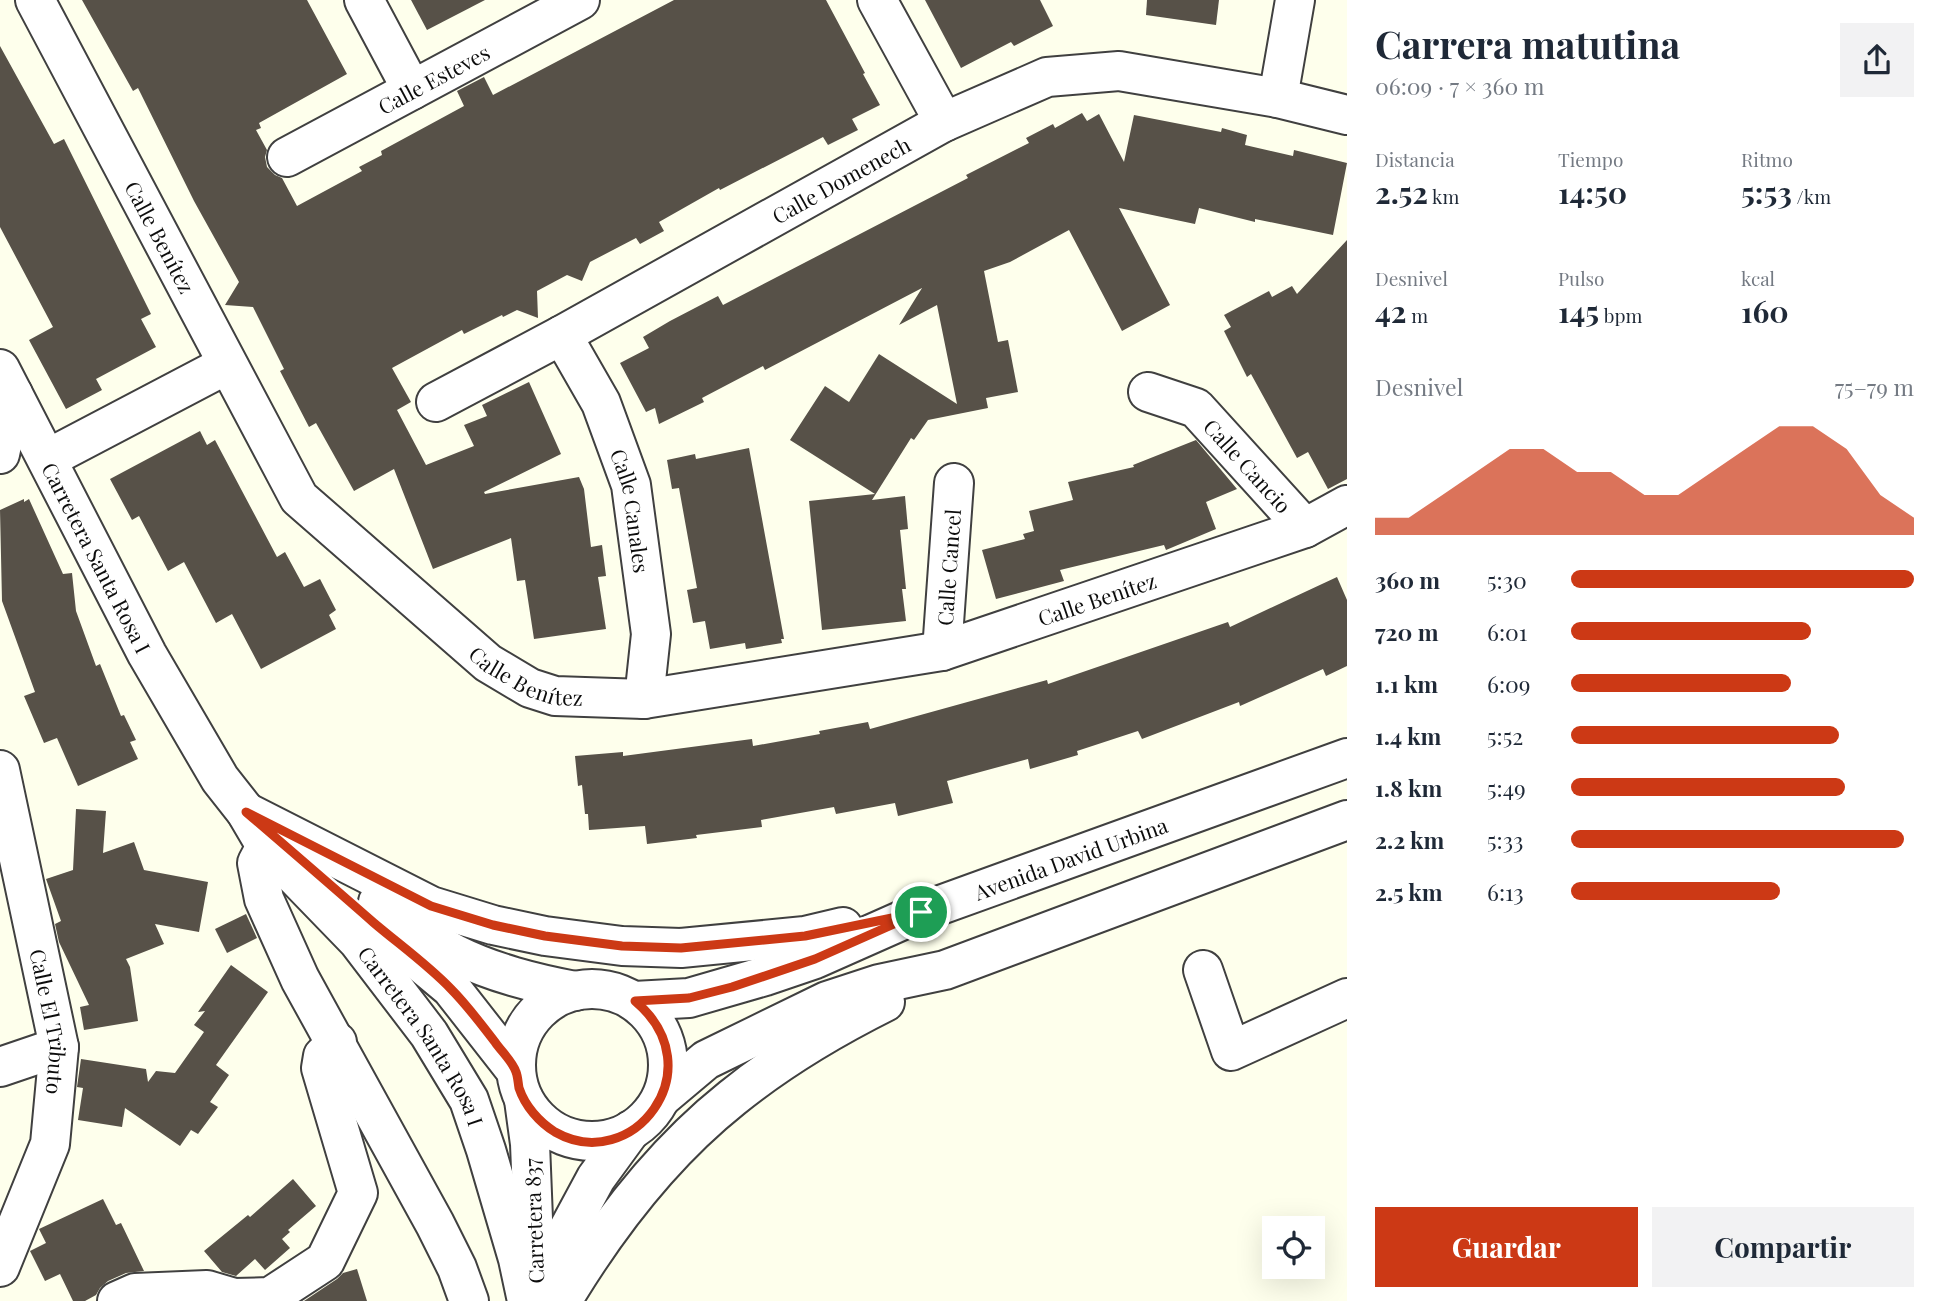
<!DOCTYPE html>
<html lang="es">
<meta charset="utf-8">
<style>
:root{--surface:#fff;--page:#f2f2f3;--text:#1f2937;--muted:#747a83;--accent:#cc3915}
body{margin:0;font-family:"Playfair Display",serif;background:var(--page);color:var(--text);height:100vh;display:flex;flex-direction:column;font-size:26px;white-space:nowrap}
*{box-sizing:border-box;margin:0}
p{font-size:23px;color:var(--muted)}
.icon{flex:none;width:38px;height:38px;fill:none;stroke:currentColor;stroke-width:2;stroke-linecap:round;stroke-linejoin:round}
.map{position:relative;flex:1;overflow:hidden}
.sheet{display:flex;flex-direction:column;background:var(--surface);width:595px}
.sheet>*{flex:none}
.controls{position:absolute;left:1262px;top:1216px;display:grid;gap:14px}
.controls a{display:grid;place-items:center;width:63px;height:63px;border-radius:0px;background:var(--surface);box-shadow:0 7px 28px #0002;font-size:35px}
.pin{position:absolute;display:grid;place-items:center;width:60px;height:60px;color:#fff;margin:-30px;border:4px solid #fff;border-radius:50%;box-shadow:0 2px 7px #0007}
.round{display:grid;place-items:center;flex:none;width:74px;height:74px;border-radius:0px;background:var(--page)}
.headline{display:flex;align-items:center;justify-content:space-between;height:119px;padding:0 28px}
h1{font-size:38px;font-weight:700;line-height:52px}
.stats{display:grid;grid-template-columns:repeat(3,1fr);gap:10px;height:119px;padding:7px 28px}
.stats div{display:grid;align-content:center}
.stats b{font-size:30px;font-weight:700}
.stats small{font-size:19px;font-weight:400}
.stats p{font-size:19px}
.chart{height:196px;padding:14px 28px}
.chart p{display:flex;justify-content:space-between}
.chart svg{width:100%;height:126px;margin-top:7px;fill:var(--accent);opacity:.7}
.cta{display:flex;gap:14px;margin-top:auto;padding:14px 28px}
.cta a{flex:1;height:80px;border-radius:0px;background:var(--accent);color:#fff;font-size:28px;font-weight:700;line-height:80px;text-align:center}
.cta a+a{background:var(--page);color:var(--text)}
ul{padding:0 28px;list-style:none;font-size:23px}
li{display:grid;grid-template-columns:112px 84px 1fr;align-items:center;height:52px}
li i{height:18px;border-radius:9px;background:var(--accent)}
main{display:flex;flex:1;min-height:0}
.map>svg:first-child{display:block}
.building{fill:#575148}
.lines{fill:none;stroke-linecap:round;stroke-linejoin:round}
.minor-casing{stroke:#404040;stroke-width:42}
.minor{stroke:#fff;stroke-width:38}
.route-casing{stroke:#fff;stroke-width:14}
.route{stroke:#cc3915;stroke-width:9}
.labels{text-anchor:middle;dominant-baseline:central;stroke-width:7;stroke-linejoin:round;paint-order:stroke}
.street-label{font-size:21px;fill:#0d0d0d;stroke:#fff}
</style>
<main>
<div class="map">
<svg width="1347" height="1301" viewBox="0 0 1347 1301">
<rect width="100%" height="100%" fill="#feffec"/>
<g class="building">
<polygon points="82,0 307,0 347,74 259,123 261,128 256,130 267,150 265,157 267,167 275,175 282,178 297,206 362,171 359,167 382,155 381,151 464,106 457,91 484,77 493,95 674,0 826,0 865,73 863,74 880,105 852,119 858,130 828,145 823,137 720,190 719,188 659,222 664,231 640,244 636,238 590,262 582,281 567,275 537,291 538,318 517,310 503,317 502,315 464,334 462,330 392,368 411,402 397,410 426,465 474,446 464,425 487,416 482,405 529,382 561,454 484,492 485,494 579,477 584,489 591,547 602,545 606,576 598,577 606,629 534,639 525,580 517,581 511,538 433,569 394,469 354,491 316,423 309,427 280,371 284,369 253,307 225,305 239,282 194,201 138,88 133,91"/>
<polygon points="411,0 485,0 427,30"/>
<polygon points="925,0 1040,0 1053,26 1014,46 1011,42 961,68"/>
<polygon points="1147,0 1219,0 1216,25 1146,15"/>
<polygon points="0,46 54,144 64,139 151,314 141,319 156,347 96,379 102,390 66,409 29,340 53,327 0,227"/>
<polygon points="1082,113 1087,121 1099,114 1124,162 1134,115 1221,132 1222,128 1247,135 1245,145 1293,156 1294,150 1347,163 1333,235 1255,219 1255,222 1199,208 1195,224 1119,208 1170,305 1122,331 1069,230 1010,262 984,271 998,342 1008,340 1018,392 986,398 988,408 928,420 914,440 911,438 872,500 905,496 908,529 900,530 906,589 902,589 906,621 822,630 809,501 875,494 790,440 825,386 849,402 879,354 957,404 937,305 899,325 922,288 765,370 763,366 702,398 704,402 659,424 655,408 646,412 620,363 649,348 643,337 670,321 718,296 723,305 968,178 966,175 1029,143 1026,138 1053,124 1055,128"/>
<polygon points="1347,240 1347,479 1328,489 1308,452 1297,458 1251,374 1247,377 1224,331 1231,327 1224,315 1269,291 1272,297 1292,286 1297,294"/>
<polygon points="200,431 207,445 215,440 277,557 285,552 304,587 320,579 336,610 329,615 336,629 261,669 232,614 216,623 184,562 168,571 139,516 132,520 110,479"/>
<polygon points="1196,440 1237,489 1206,502 1216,529 1166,550 1164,545 1060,570 1064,581 996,599 982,550 1025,539 1023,534 1034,531 1029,511 1073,500 1068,482 1134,467 1133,465"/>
<polygon points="749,448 784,639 781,639 782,643 746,649 745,643 710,649 705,621 693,623 687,590 697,588 679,488 672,489 667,460 695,454 696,459"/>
<polygon points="24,499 24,502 29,499 63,574 72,573 76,611 96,666 100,664 121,716 124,715 136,740 130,742 138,759 78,786 57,738 44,743 24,696 35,692 2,601 0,510"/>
<polygon points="1337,577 1347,600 1347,666 1326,676 1323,669 1240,706 1239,702 1142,739 1138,731 1077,751 1078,755 1030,769 1028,759 947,781 953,803 898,816 895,803 836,814 834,807 761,820 762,827 696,835 697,838 647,844 645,826 589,830 588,814 585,814 582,785 578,786 575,756 623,752 623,756 752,739 753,746 820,734 819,731 868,722 870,729 1047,680 1048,684 1228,622 1230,627"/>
<polygon points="76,809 106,811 103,853 134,842 144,870 208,882 199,932 155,924 164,944 126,959 130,967 138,1021 84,1030 80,1007 89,1005 59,942 55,924 61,921 46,879 73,870"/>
<polygon points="246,914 257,938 227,953 215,929"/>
<polygon points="231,965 268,992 216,1065 229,1075 210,1102 218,1107 198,1134 191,1130 180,1146 125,1108 122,1127 78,1120 83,1088 77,1087 81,1059 146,1069 148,1082 156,1071 175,1073 204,1032 194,1025 205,1011 198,1012"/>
<polygon points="293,1179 316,1206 288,1230 290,1232 282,1239 290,1248 265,1270 255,1259 236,1276 222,1272 204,1251 248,1215 250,1217"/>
<polygon points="103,1199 116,1225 121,1223 144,1271 126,1273 108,1281 100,1288 96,1295 85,1301 73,1301 60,1274 45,1281 30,1251 46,1243 39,1229"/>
<polygon points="357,1269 367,1301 304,1301 337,1279 343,1273"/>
</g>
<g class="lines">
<g class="minor-casing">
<g id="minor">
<path id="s1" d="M35,0l264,498 189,165 42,25 25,8 89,3 298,-48 363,-123 42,-23"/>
<polyline points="364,0 412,90"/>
<polyline points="877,0 944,122"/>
<polyline points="1278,98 1295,0"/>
<path id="s2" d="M287,157l293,-157"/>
<path id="s3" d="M562,335l39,68 30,82 20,149 -7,65"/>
<path id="s4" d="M0,369l147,285 73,125 26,33 20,34 92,95 71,93 40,66 17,50 32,109 9,42"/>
<path id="s5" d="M1148,392l48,16 109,120"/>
<path id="s6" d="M436,402l126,-67 382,-213 103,-45 72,-6 159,27 69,17"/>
<polyline points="0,454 13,394"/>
<polyline points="47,459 226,365"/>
<path id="s7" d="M942,651l12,-168"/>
<path id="s8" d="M0,770l59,277 -9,97 -50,123"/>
<polyline points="246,812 431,906 493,925 545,936 622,946 681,948 805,936 843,927"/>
<polyline points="266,846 257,863 264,899 300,979 435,1224 457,1268 469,1301"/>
<path d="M378,902c25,17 50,39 77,52 38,19 79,29 120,37"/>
<polyline points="385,933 451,988 516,1071"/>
<polyline points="1203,970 1231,1051 1347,998"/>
<circle cx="592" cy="1065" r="76"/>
<path id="s9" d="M634,1001l55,-3 76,-22 50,-17 106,-47 426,-154"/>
<polyline points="0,1067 59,1047"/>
<polyline points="662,1097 706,1060 827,1001 879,984 945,970 1347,820"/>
<polyline points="524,1100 530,1144 535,1269"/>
<polyline points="117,1301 135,1293 207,1290 234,1298 270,1297 325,1261 358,1193 321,1068 323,1056 337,1042"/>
<polyline points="548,1301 568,1230 596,1178 631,1130"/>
<path d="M562,1301c45,-75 101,-148 170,-203 47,-38 99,-69 153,-96"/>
</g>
</g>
<use href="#minor" class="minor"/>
</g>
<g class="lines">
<g class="route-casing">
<path id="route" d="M246,812l185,94 62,19 52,11 77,10 59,2 124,-12 116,-24 -106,47 -83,28 -43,11 -54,3c81,68 -3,175 -80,131 -16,-10 -30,-26 -36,-44 -1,-5 -1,-11 -3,-16 -3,-10 -15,-21 -21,-30 -14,-18 -28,-37 -44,-53 -23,-24 -51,-44 -77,-66 -42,-37 -85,-74 -128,-111z"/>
</g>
<use href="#route" class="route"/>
</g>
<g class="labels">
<g class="street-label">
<text stroke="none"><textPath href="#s2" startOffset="166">Calle Esteves</textPath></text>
<text stroke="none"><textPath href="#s6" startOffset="462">Calle Domenech</textPath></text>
<text stroke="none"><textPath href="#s1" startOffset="268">Calle Benítez</textPath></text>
<text stroke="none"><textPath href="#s5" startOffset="128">Calle Cancio</textPath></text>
<text stroke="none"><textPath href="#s3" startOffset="191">Calle Canales</textPath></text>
<text stroke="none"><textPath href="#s4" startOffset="212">Carretera Santa Rosa I</textPath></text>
<text stroke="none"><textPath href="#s7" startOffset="84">Calle Cancel</textPath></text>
<text stroke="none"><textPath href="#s1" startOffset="1444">Calle Benítez</textPath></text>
<text stroke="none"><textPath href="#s1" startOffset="856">Calle Benítez</textPath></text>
<text stroke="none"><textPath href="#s9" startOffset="462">Avenida David Urbina</textPath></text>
<text stroke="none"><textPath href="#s8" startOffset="257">Calle El Tributo</textPath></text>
<text stroke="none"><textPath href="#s4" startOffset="794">Carretera Santa Rosa I</textPath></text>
<text transform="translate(533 1221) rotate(-92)">Carretera 837</text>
</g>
</g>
</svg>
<div class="controls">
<a><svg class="icon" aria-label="locate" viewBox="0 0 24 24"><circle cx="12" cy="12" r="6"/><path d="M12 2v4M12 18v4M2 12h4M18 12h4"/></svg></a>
</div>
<div class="pin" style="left:921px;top:912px;background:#1e9e55"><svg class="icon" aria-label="arrive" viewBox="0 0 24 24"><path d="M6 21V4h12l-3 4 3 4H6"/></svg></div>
</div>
<section class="sheet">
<div class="headline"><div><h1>Carrera matutina</h1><p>06:09 · 7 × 360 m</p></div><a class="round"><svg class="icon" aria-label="share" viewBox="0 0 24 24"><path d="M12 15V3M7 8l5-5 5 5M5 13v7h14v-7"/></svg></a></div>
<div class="stats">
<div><p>Distancia</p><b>2.52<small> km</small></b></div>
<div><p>Tiempo</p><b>14:50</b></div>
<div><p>Ritmo</p><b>5:53<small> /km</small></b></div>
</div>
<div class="stats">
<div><p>Desnivel</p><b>42<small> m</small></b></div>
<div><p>Pulso</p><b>145<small> bpm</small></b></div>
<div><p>kcal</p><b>160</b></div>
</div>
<div class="chart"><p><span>Desnivel</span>75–79 m</p>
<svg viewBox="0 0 160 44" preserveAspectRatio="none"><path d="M0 44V38L10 38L20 30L30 22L40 14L50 14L60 22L70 22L80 30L90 30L100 22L110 14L120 6L130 6L140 14L150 30L160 38V44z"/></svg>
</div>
<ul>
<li><b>360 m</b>5:30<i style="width:100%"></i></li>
<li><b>720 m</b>6:01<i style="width:70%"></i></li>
<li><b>1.1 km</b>6:09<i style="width:64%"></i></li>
<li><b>1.4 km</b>5:52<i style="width:78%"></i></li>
<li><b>1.8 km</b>5:49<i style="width:80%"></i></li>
<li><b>2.2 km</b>5:33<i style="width:97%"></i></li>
<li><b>2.5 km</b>6:13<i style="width:61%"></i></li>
</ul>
<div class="cta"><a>Guardar</a><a>Compartir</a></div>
</section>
</main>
